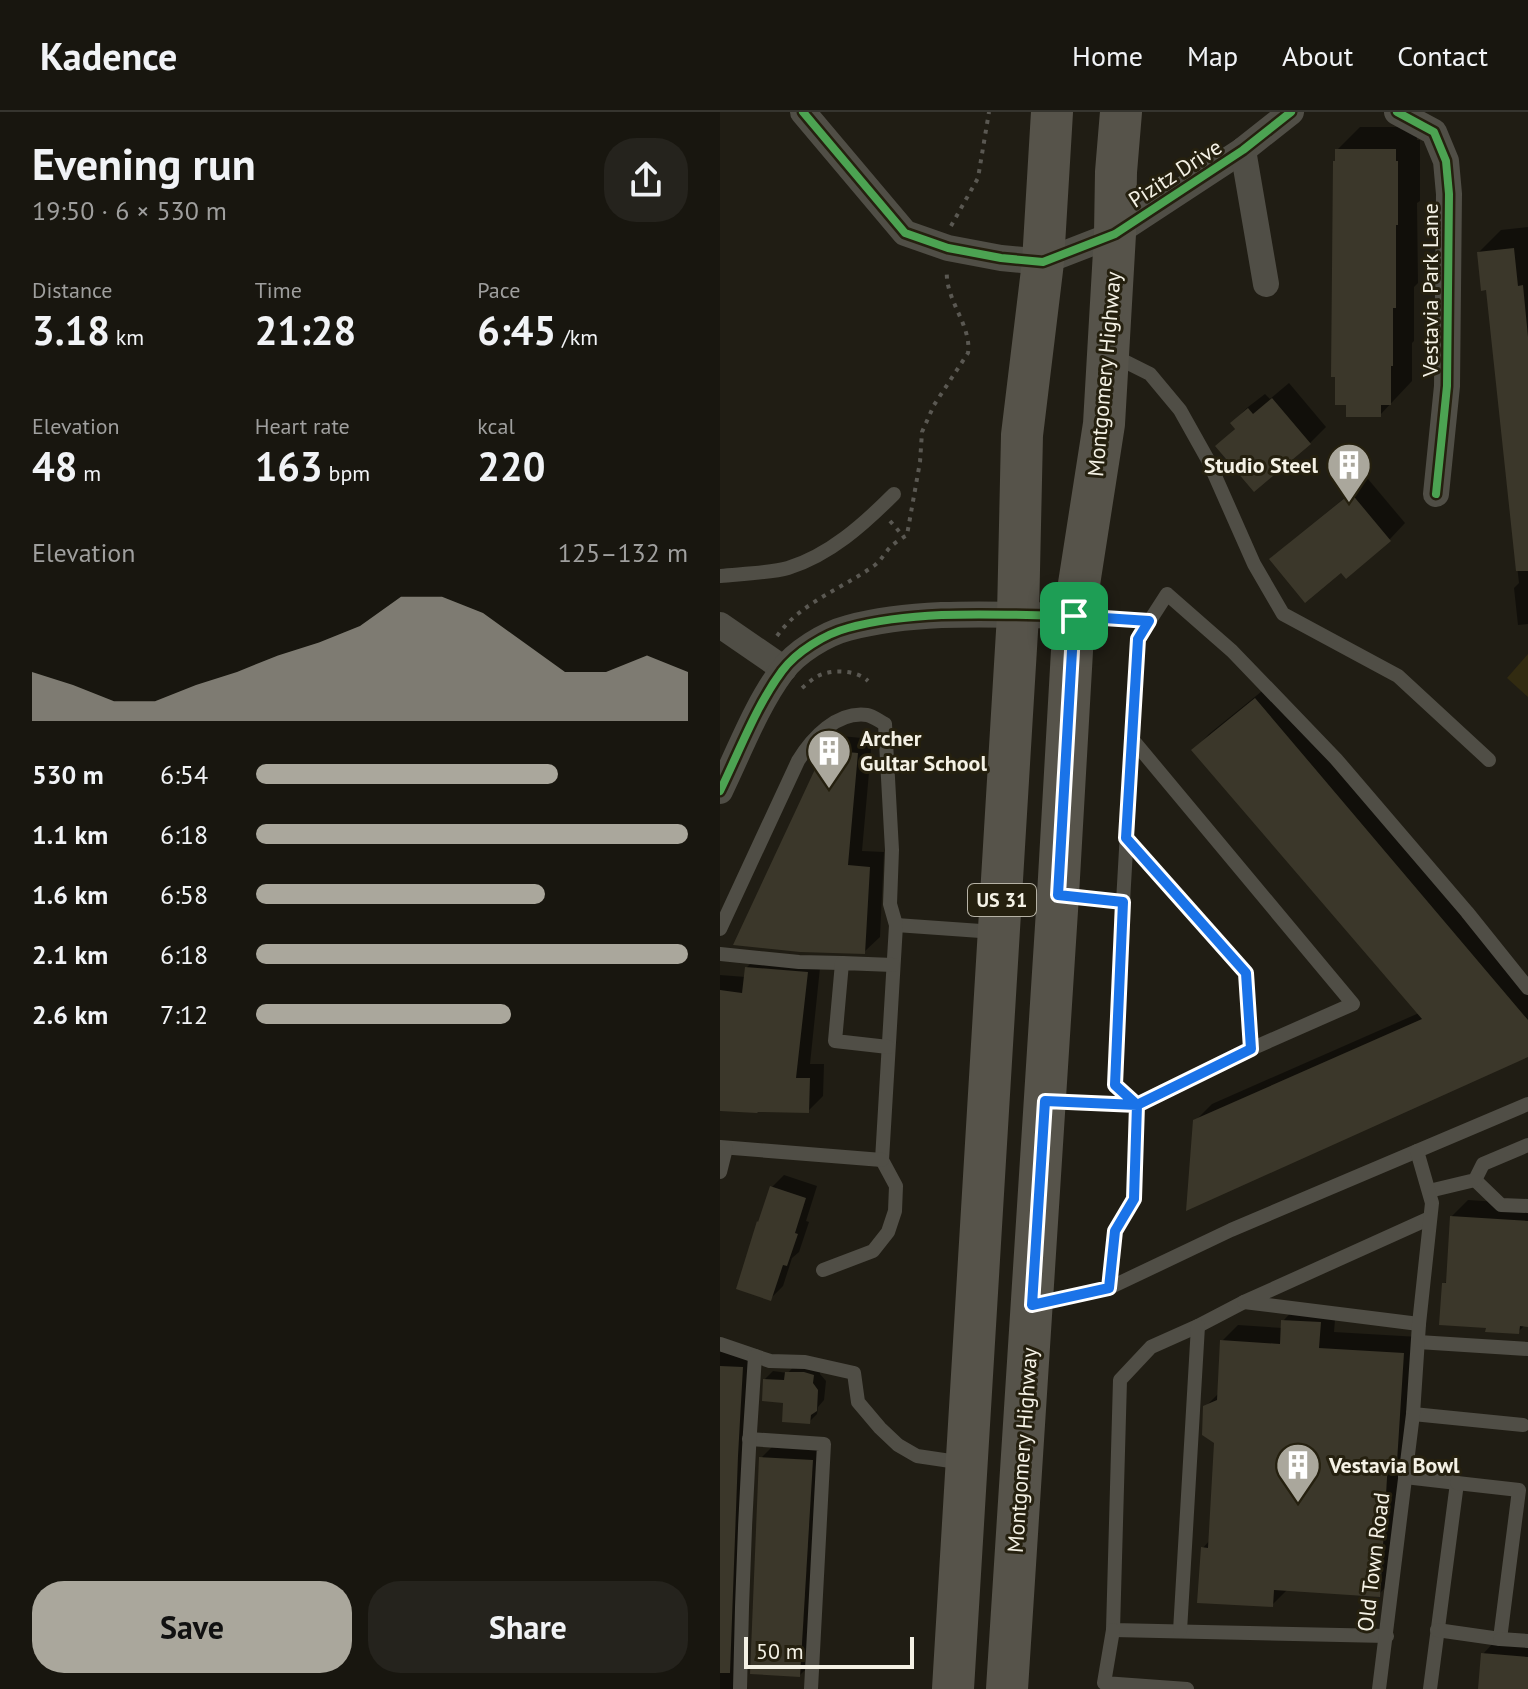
<!DOCTYPE html>
<meta charset="utf-8">
<style>
:root{--surface:#18160f;--page:#25231d;--text:#f1f3f6;--muted:#9f9f9e;--line:#36352f;--accent:#aaa79c}
body{margin:0;font-family:"PT Sans",sans-serif;background:var(--page);color:var(--text);height:100vh;display:flex;flex-direction:column;font-size:30px;white-space:nowrap}
*{box-sizing:border-box;margin:0}
p{font-size:26px;color:var(--muted)}
.icon{flex:none;width:44px;height:44px;fill:none;stroke:currentColor;stroke-width:2;stroke-linecap:round;stroke-linejoin:round}
.map{position:relative;flex:1;overflow:hidden}
.side{display:flex;flex-direction:column;background:var(--surface);width:720px}
.side>*{flex:none}
.scale{position:absolute;left:24px;bottom:20px;width:170px;box-sizing:border-box;padding-left:8px;border:4px solid #f4f1e5;border-top:0;font-size:22px;line-height:28px;white-space:nowrap;color:#f4f1e5;-webkit-text-stroke:6px #25200f;paint-order:stroke}
.pin{position:absolute;display:grid;place-items:center;width:68px;height:68px;color:#fff;margin:-34px;border-radius:16px;box-shadow:0 4px 12px #0006}
.round{display:grid;place-items:center;flex:none;width:84px;height:84px;border-radius:32px;background:var(--page)}
.headline{display:flex;align-items:center;justify-content:space-between;height:136px;padding:0 32px}
h1{font-size:44px;font-weight:800;line-height:60px}
.metrics{display:grid;grid-template-columns:repeat(3,1fr);gap:12px;height:136px;padding:8px 32px}
.metrics div{display:grid;align-content:center}
.metrics b{font-size:40px;font-weight:800}
.metrics small{font-size:22px;font-weight:400}
.metrics p{font-size:22px}
.chart{height:224px;padding:16px 32px}
.chart p{display:flex;justify-content:space-between}
.chart svg{width:100%;height:144px;margin-top:8px;fill:var(--accent);opacity:.7}
.cta{display:flex;gap:16px;margin-top:auto;padding:16px 32px}
.cta a{flex:1;height:92px;border-radius:32px;background:var(--accent);color:#111;font-size:32px;font-weight:800;line-height:92px;text-align:center}
.cta a+a{background:var(--page);color:var(--text)}
ul{padding:0 32px;list-style:none;font-size:26px}
li{display:grid;grid-template-columns:128px 96px 1fr;align-items:center;height:60px}
li i{height:20px;border-radius:10px;background:var(--accent)}
header{display:flex;align-items:center;gap:48px;box-sizing:border-box;height:112px;padding:0 40px;background:var(--surface);border-bottom:2px solid var(--line)}
header strong{font-size:38px}
nav{display:flex;gap:44px;margin-inline-start:auto;font-size:28px}
main{display:flex;flex:1;min-height:0}
.map>svg:first-child{display:block}
.green{fill:#322b11}
.shadow{fill:#0007}
.building{fill:#3b372a}
.lines{fill:none;stroke-linecap:round;stroke-linejoin:round}
.path{stroke:#5a5852;stroke-width:4;stroke-dasharray:4 6;stroke-linecap:butt}
.service{stroke:#504e46;stroke-width:14}
.minor{stroke:#504e46;stroke-width:26}
.primary{stroke:#56534a;stroke-width:42}
.cycleway-casing{stroke:#25200f;stroke-width:13}
.cycleway{stroke:#4ca352;stroke-width:8}
.route-casing{stroke:#fff;stroke-width:16}
.route{stroke:#1a73e8;stroke-width:10}
.labels{text-anchor:middle;dominant-baseline:central;stroke-width:6;stroke-linejoin:round;paint-order:stroke}
.shield{fill:#25200f;stroke:#b6b2a5;stroke-width:2}
.shield-label{font-size:20px;font-weight:bold;fill:#f4f1e5}
.street-label{font-size:22px;fill:#f4f1e5;stroke:#25200f}
.poi-label{font-size:22px;font-weight:bold;fill:#f4f1e5;stroke:#25200f;text-anchor:start}
</style>
<header>
<strong>Kadence</strong>
<nav><a>Home</a><a>Map</a><a>About</a><a>Contact</a></nav>
</header>
<main>
<section class="side">
<div class="headline"><div><h1>Evening run</h1><p>19:50 · 6 × 530 m</p></div><a class="round"><svg class="icon" aria-label="share" viewBox="0 0 24 24"><path d="M12 15V3M7 8l5-5 5 5M5 13v7h14v-7"/></svg></a></div>
<div class="metrics">
<div><p>Distance</p><b>3.18<small> km</small></b></div>
<div><p>Time</p><b>21:28</b></div>
<div><p>Pace</p><b>6:45<small> /km</small></b></div>
</div>
<div class="metrics">
<div><p>Elevation</p><b>48<small> m</small></b></div>
<div><p>Heart rate</p><b>163<small> bpm</small></b></div>
<div><p>kcal</p><b>220</b></div>
</div>
<div class="chart"><p><span>Elevation</span>125–132 m</p>
<svg viewBox="0 0 160 44" preserveAspectRatio="none"><path d="M0 44V29L10 33L20 38L30 38L40 33L50 29L60 24L70 20L80 15L90 6L100 6L110 11L120 20L130 29L140 29L150 24L160 29V44z"/></svg>
</div>
<ul>
<li><b>530 m</b>6:54<i style="width:70%"></i></li>
<li><b>1.1 km</b>6:18<i style="width:100%"></i></li>
<li><b>1.6 km</b>6:58<i style="width:67%"></i></li>
<li><b>2.1 km</b>6:18<i style="width:100%"></i></li>
<li><b>2.6 km</b>7:12<i style="width:59%"></i></li>
</ul>
<div class="cta"><a>Save</a><a>Share</a></div>
</section>
<div class="map">
<svg width="808" height="1577" viewBox="0 0 808 1577">
<rect width="100%" height="100%" fill="#201d14"/>
<polygon class="green" points="808,542 808,585 787,566"/>
<g class="shadow">
<polygon points="640,15 697,15 697,28 700,28 700,89 697,91 698,171 694,175 694,229 692,231 692,269 660,303 617,38"/>
<polygon points="808,115 808,512 798,513 794,476 799,471 767,176 759,140 781,118"/>
<polygon points="569,271 606,315 590,331 497,334 516,316 512,311 528,295 545,282 550,287"/>
<polygon points="648,367 685,411 670,427 621,458 552,448 568,432"/>
<polygon points="552,571 808,874 808,943 475,1009 492,992 699,901 474,638 489,622"/>
<polygon points="121,624 152,627 142,739 164,740 160,825 144,840 106,639"/>
<polygon points="42,841 101,846 90,952 104,952 103,984 88,999 0,999 0,863 26,865 27,855"/>
<polygon points="64,1063 97,1074 86,1109 89,1110 79,1140 72,1146 63,1174 51,1186 52,1075"/>
<polygon points="748,1088 808,1092 808,1213 806,1212 798,1220 768,1214 724,1172 728,1168 732,1104"/>
<polygon points="579,1192 616,1195 614,1220 699,1225 675,1466 659,1482 568,1477 552,1493 483,1436 490,1428 496,1330 485,1295 499,1281 502,1229 518,1213 563,1216 563,1209"/>
<polygon points="0,1238 38,1240 14,1577 0,1577"/>
<polygon points="75,1253 101,1255 100,1262 106,1269 104,1288 98,1295 97,1302 89,1310 65,1289 45,1267 53,1259 68,1261"/>
<polygon points="57,1330 108,1333 96,1547 80,1563 41,1346"/>
<polygon points="775,1529 808,1532 808,1577 760,1577 763,1542"/>
</g>
<g class="building">
<polygon points="615,37 676,37 676,49 678,49 678,113 676,113 676,196 673,196 673,254 671,254 671,293 661,293 661,305 626,305 626,293 615,293 615,265 611,265 613,49 615,49"/>
<polygon points="794,136 798,174 803,173 808,225 808,459 796,459 766,178 761,179 757,140"/>
<polygon points="552,286 591,332 534,380 495,334 515,317 510,311 528,296 533,302"/>
<polygon points="631,381 671,429 626,467 621,461 585,491 549,447"/>
<polygon points="535,586 808,908 808,945 466,1099 473,1008 702,907 471,638"/>
<polygon points="104,638 138,641 128,753 150,755 145,842 80,840 13,833"/>
<polygon points="25,855 88,860 76,966 90,966 89,1001 38,1000 37,1001 0,999 0,878 22,881"/>
<polygon points="50,1074 86,1086 75,1121 78,1122 67,1154 63,1153 51,1189 16,1177 37,1109 38,1110"/>
<polygon points="730,1104 808,1109 808,1215 800,1214 799,1222 765,1220 766,1216 719,1213 722,1171 726,1171"/>
<polygon points="561,1208 601,1210 599,1236 684,1241 677,1350 668,1349 660,1485 554,1478 553,1495 477,1491 481,1435 488,1436 494,1331 482,1323 483,1294 497,1288 500,1228 560,1232"/>
<polygon points="0,1254 23,1255 18,1344 10,1561 0,1561"/>
<polygon points="65,1260 84,1260 94,1263 93,1271 98,1278 97,1299 91,1303 90,1312 62,1310 63,1291 42,1289 43,1267 64,1268"/>
<polygon points="39,1345 93,1348 80,1565 30,1562"/>
<polygon points="761,1541 808,1545 808,1577 758,1577"/>
</g>
<g class="lines">
<g class="path">
<polyline points="231,114 258,66 269,0"/>
<polyline points="170,409 184,425"/>
<path d="M57,524c24,-34 65,-47 98,-71 5,-4 8,-9 12,-14 5,-7 14,-12 20,-16l13,-73 2,-30 12,-27 34,-52c4,-28 -24,-54 -21,-84"/>
<path d="M82,576c5,-4 10,-9 16,-12 14,-7 39,-6 50,5"/>
</g>
<g class="service">
<polyline points="392,243 430,262 460,298 488,348 534,452 563,502 678,564 769,648"/>
<path d="M0,464c19,-2 51,-3 68,-8 42,-13 76,-44 106,-74"/>
<polyline points="359,504 429,509"/>
<polyline points="412,627 633,892 531,937"/>
<polyline points="343,784 403,790"/>
<polyline points="176,813 275,820"/>
<path d="M0,817l78,-168c14,-23 39,-50 69,-46 6,1 12,6 18,9l7,126 -2,54 6,21 -14,235 14,26 -1,25 -7,21 -15,19 -50,19"/>
<polyline points="0,842 79,850 122,851"/>
<polyline points="168,935 115,929 122,851 173,853"/>
<polyline points="329,989 417,993 531,937 526,861 406,726"/>
<polyline points="0,1035 162,1048"/>
<polyline points="0,1060 6,1036"/>
<polyline points="755,1068 781,1093 808,1094"/>
<polyline points="709,1079 755,1068 763,1052 808,1033"/>
<polyline points="389,1176 395,1119 414,1087 417,993 395,973 403,790 418,527 447,482 512,539 616,647 747,800 808,876"/>
<polyline points="524,1190 478,1214 431,1235 400,1268 393,1518 667,1524"/>
<polyline points="316,1192 389,1176 511,1118 808,992"/>
<polyline points="699,1212 524,1190 710,1106"/>
<polyline points="698,1230 808,1237"/>
<polyline points="0,1232 50,1249 85,1250 134,1261 138,1290 160,1316 178,1333 197,1344 244,1351"/>
<polyline points="693,1302 803,1313"/>
<polyline points="29,1327 104,1332 91,1577"/>
<polyline points="685,1365 737,1371 710,1577"/>
<polyline points="393,1518 384,1571 467,1577"/>
<polyline points="717,1518 780,1527 799,1378 737,1371"/>
<polyline points="460,1519 478,1214"/>
<polyline points="780,1527 808,1529"/>
<path d="M20,1577c2,-111 7,-223 15,-333"/>
<polyline points="659,1577 693,1302 699,1212 712,1091 697,1039"/>
</g>
<g class="minor">
<polyline points="83,0 185,121 228,136 281,146 323,150 395,122 523,38 571,0"/>
<polyline points="677,0 714,20 726,49 729,82 727,274 716,382"/>
<polyline points="523,38 546,172"/>
<polyline points="0,513 64,557"/>
<path d="M0,679c19,-39 36,-85 62,-120 14,-19 43,-37 66,-43 72,-19 152,-13 226,-12"/>
</g>
<g class="primary">
<polyline points="233,1577 298,503 302,323 323,150 332,0"/>
<polyline points="287,1577 338,783 354,504 384,312 395,122 396,60 401,0"/>
</g>
<g class="cycleway-casing">
<g id="cycleway">
<polyline points="83,0 185,121 228,136 281,146 323,150 395,122 523,38 571,0"/>
<polyline points="677,0 714,20 726,49 729,82 727,274 716,382"/>
<path d="M0,679c19,-39 36,-85 62,-120 14,-19 43,-37 66,-43 72,-19 152,-13 226,-12"/>
</g>
</g>
<use href="#cycleway" class="cycleway"/>
</g>
<g class="lines">
<g class="route-casing">
<polyline id="route" points="354,504 338,783 403,790 395,973 417,993 414,1087 395,1119 389,1176 312,1193 325,989 417,993 531,937 526,861 406,726 418,527 429,509 354,504"/>
</g>
<use href="#route" class="route"/>
</g>
<defs>
<g id="building-pin" transform="scale(2.3)"><path d="M0 17L-7.5 6A9.5 9.5 0 1 1 7.5 6Z" fill="#aaa79c" stroke="#25200f"/><path d="M-4-6H4V6H1V3H-1V6H-4ZM-2.5-4.3h1.7v1.8h-1.7ZM.8-4.3h1.7v1.8H.8ZM-2.5-1h1.7V.8h-1.7ZM.8-1h1.7V.8H.8Z" fill="#fff"/></g>
</defs>
<g fill-rule="evenodd">
<use href="#building-pin" x="629" y="353"/>
<use href="#building-pin" x="109" y="639"/>
<use href="#building-pin" x="578" y="1353"/>
</g>
<g class="labels">
<rect class="shield" x="248" y="772" width="68" height="32" rx="6"/>
<g class="shield-label">
<text x="282" y="788">US 31</text>
</g>
<g class="street-label">
<text transform="translate(455 61) rotate(-33)">Pizitz Drive</text>
<text transform="translate(710 178) rotate(-90)">Vestavia Park Lane</text>
<text transform="translate(384 262) rotate(-85)">Montgomery Highway</text>
<text transform="translate(302 1338) rotate(-86)">Montgomery Highway</text>
<text transform="translate(653 1450) rotate(-83)">Old Town Road</text>
</g>
<g class="poi-label">
<text x="598" y="353" text-anchor="end">Studio Steel</text>
<text x="140" y="626">Archer<tspan x="140" dy="25">Gultar School</tspan></text>
<text x="609" y="1353">Vestavia Bowl</text>
</g>
</g>
</svg>
<div class="scale">50 m</div>
<div class="pin" style="left:354px;top:504px;background:#1e9e55"><svg class="icon" aria-label="arrive" viewBox="0 0 24 24"><path d="M6 21V4h12l-3 4 3 4H6"/></svg></div>
</div>
</main>
